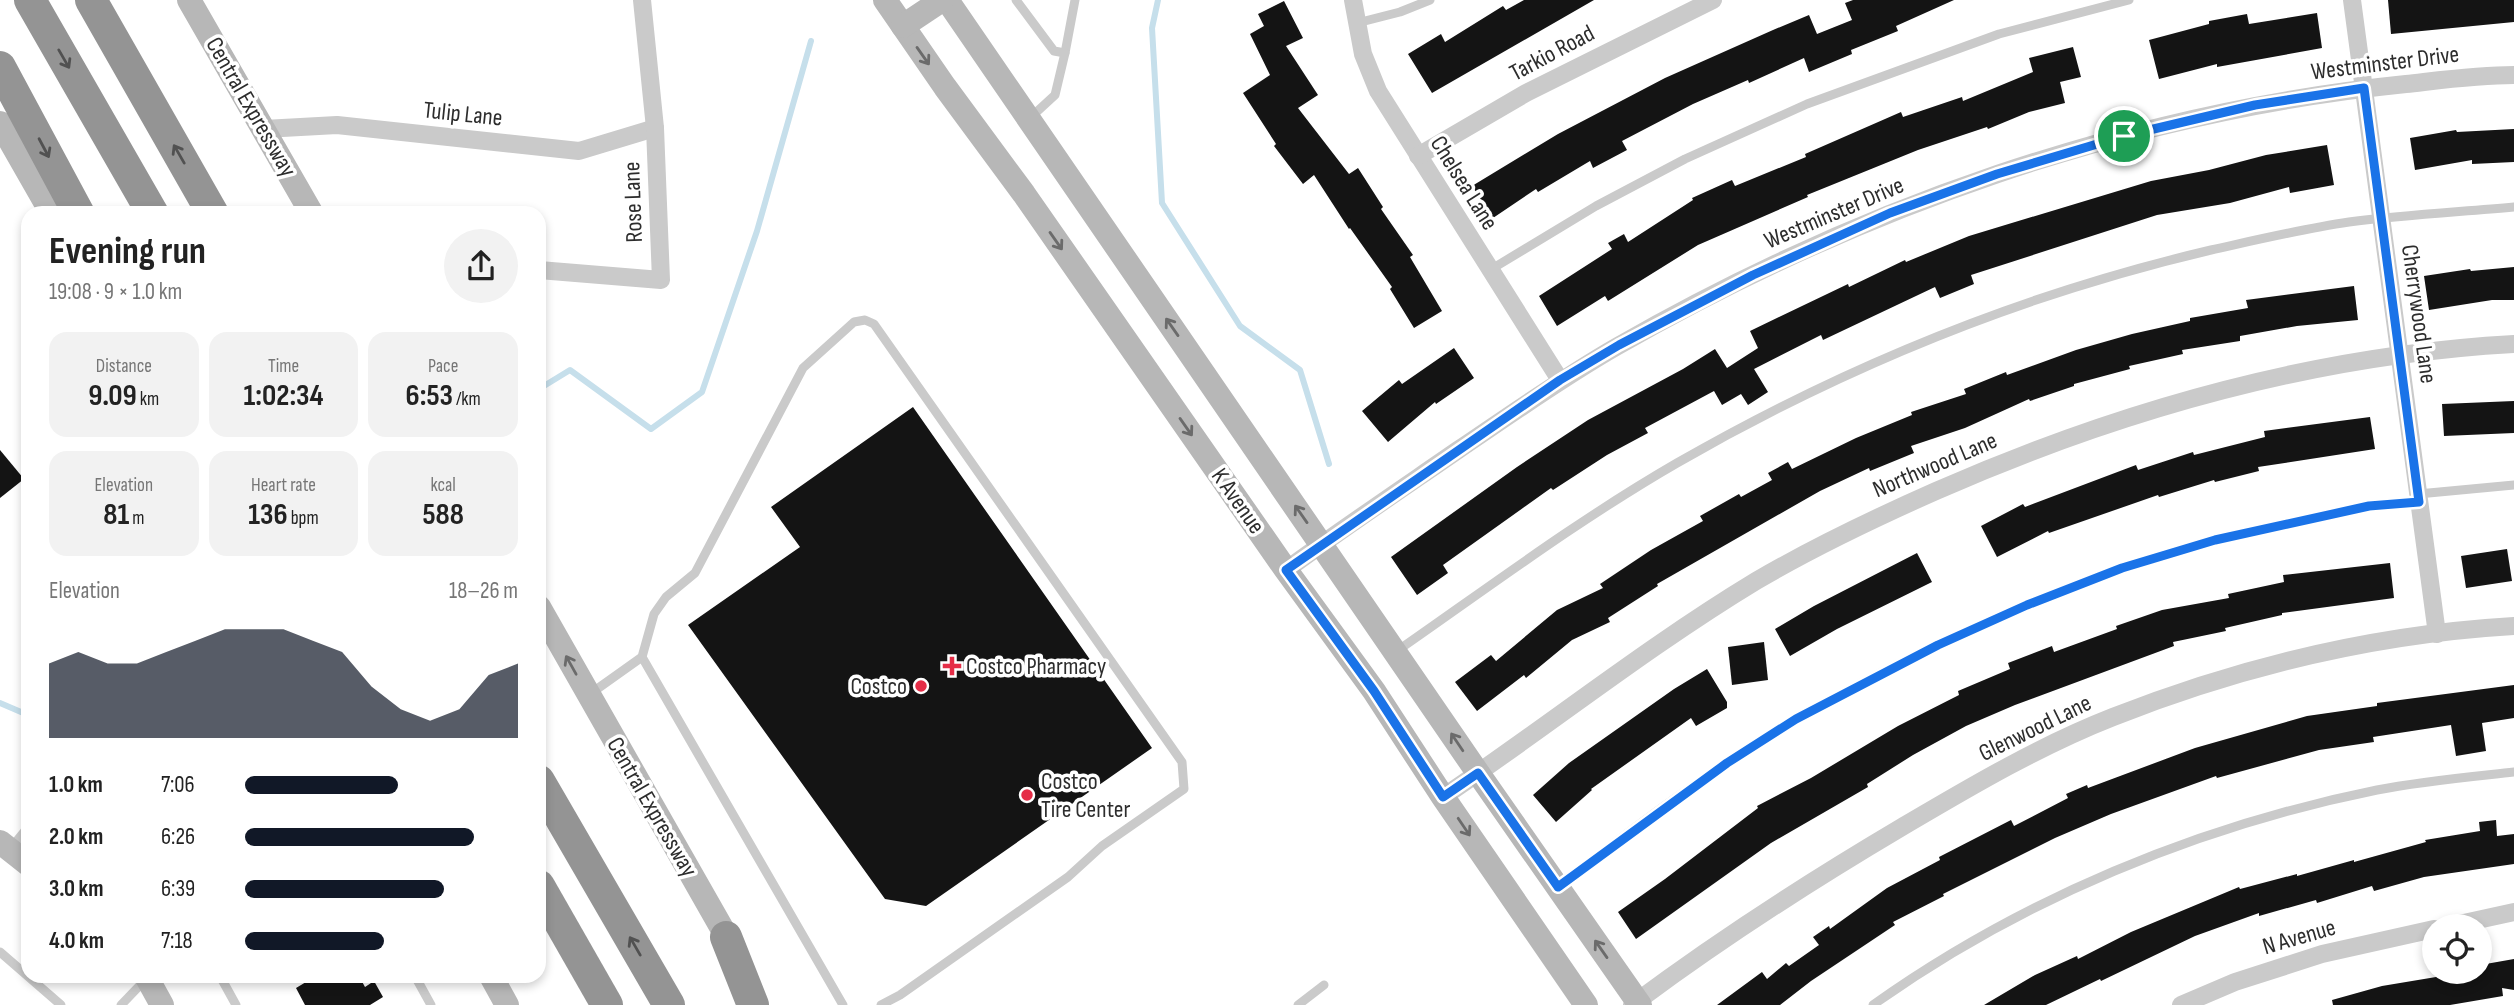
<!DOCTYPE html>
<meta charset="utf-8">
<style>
:root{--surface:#fff;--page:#f2f2f2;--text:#222;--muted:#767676;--accent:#111827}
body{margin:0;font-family:"Sofia Sans Condensed",sans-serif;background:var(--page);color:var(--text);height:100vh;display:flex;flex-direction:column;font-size:26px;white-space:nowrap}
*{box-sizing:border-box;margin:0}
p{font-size:23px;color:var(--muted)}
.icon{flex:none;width:38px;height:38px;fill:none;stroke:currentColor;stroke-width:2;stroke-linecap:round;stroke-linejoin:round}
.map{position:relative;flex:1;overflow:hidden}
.side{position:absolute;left:21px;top:206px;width:525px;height:777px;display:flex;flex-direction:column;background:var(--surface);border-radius:21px;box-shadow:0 4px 10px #0003}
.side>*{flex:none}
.tools{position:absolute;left:2422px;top:914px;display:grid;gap:14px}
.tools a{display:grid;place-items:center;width:70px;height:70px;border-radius:50%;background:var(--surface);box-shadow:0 4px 10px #0003;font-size:35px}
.pin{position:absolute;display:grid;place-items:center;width:60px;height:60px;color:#fff;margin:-30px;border:4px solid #fff;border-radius:50%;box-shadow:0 2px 7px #0007}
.round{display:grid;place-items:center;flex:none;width:74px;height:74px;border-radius:37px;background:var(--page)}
.summary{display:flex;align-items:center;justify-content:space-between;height:119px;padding:0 28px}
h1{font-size:38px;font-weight:700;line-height:52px}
.stats{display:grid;grid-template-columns:repeat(3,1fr);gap:10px;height:119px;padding:7px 28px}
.stats div{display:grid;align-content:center;border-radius:18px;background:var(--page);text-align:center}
.stats b{font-size:30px;font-weight:700}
.stats small{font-size:19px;font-weight:400}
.stats p{font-size:19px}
.chart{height:196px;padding:14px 28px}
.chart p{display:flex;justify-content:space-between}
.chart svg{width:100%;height:126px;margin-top:7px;fill:var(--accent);opacity:.7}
ul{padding:0 28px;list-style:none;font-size:23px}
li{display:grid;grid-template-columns:112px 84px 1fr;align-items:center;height:52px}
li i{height:18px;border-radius:9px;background:var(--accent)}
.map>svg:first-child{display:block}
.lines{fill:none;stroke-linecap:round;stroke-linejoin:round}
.stream{stroke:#c6dfeb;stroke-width:6}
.building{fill:#141414}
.lane{stroke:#cacaca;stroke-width:9}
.street{stroke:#cacaca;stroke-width:18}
.secondary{stroke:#b7b7b7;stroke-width:24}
.highway{stroke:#949494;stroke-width:32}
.oneway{stroke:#6b6b6b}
.oneway2{stroke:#515151}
.route-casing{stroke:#fff;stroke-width:14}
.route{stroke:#1a73e8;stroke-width:9}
.poi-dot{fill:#e52d47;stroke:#fff;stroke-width:2.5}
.labels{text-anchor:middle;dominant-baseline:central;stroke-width:7;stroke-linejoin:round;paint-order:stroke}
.street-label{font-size:24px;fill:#2d2d2d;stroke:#fff}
.poi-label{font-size:24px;fill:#2d2d2d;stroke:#fff;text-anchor:start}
</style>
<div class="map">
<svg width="2514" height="1005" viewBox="0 0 2514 1005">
<rect width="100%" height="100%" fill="#fff"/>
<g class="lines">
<g class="stream">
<polyline points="1158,0 1152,28 1162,203 1240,326 1300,370 1329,464"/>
<polyline points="539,389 570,370 651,429 702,392 757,231 811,41"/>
<polyline points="0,703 28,715"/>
</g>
</g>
<g class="building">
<polygon points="1524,0 1594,0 1432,93 1408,54 1441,34 1445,42 1503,6 1506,10"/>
<polygon points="1853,0 1954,0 1896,26 1898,31 1851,50 1852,54 1809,72 1804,58 1749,83 1748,80 1693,104 1622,141 1627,150 1593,168 1590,161 1538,192 1536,189 1493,218 1472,186 1558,134 1665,78 1773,30 1809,15 1817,34 1852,20 1845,3"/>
<polygon points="2388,0 2514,0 2514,22 2391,34"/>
<polygon points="1284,1 1303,38 1286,46 1318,95 1298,108 1349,174 1358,168 1383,207 1381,209 1413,255 1410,257 1442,311 1414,328 1390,289 1392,287 1350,228 1349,229 1314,175 1303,184 1274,146 1276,144 1243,93 1270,75 1250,34 1264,26 1258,14"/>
<polygon points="2317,13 2322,48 2217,67 2217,64 2159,79 2149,40 2209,24 2209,21 2247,14 2249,24"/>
<polygon points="2073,47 2081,77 2060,82 2065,103 2029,112 1988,129 1987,127 1918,150 1807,195 1808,197 1698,245 1608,301 1605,296 1557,326 1539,296 1612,249 1608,243 1624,234 1628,242 1693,200 1692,198 1732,180 1735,186 1806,157 1805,154 1901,112 1903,117 1962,97 1963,101 2033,72 2029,58"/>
<polygon points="2514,129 2514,162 2472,164 2472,160 2415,170 2410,138 2456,130 2457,132"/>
<polygon points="2327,145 2334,185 2290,193 2289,187 2230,203 2157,215 1971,275 1974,284 1940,298 1935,287 1823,340 1821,335 1754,369 1768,392 1748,405 1741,394 1722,405 1714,391 1645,428 1648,433 1607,455 1553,490 1551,488 1443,565 1448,573 1417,595 1391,557 1517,467 1588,420 1683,369 1715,349 1727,368 1758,348 1750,331 1848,284 1849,287 1905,260 1906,262 1969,236 2151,181 2209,170 2266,155"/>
<polygon points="2514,267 2514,300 2492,300 2429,310 2424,276 2470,269 2471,271"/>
<polygon points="2354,286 2358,320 2297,326 2240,336 2240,341 2182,350 2183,354 2129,366 2130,369 2074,384 2074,386 2030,401 2029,399 1965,428 1911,446 1914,453 1870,471 1869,468 1820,491 1657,584 1658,586 1608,618 1610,622 1572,640 1526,678 1524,675 1477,711 1455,682 1491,655 1496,661 1557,610 1603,588 1600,584 1651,550 1703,521 1700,516 1739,494 1741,497 1772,480 1768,473 1788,462 1792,469 1856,438 1912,415 1911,412 1966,394 1964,389 2006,372 2007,375 2076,350 2132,334 2190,321 2190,318 2248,308 2246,300"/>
<polygon points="1454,348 1474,378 1436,404 1435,402 1388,442 1362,411 1399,380 1402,384"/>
<polygon points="2514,401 2514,433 2444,436 2442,404"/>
<polygon points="913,407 1152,748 926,906 885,899 688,625 800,547 771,507"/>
<polygon points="2370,417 2375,449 2258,467 2259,471 2215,482 2214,480 2159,497 2158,495 2049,533 2048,531 1997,557 1981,526 2023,504 2025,507 2136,465 2138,470 2193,452 2194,455 2265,437 2264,431"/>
<polygon points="0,450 24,479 0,498"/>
<polygon points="2507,549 2512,581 2466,588 2461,556"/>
<polygon points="1917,553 1932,582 1837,629 1790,656 1775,629 1814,606"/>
<polygon points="2390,563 2394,598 2282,613 2282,615 2225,628 2226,631 2173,642 2174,646 2015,705 1966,726 1913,755 1867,784 1868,787 1771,843 1636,939 1618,912 1665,879 1758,808 1757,806 1811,778 1898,726 1959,695 1958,691 2010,669 2008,663 2052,646 2054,652 2117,629 2116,626 2162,610 2229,598 2228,594 2284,582 2283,575"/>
<polygon points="1764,642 1768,680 1732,685 1728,647"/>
<polygon points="1707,669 1727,702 1727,708 1696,726 1691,718 1591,789 1592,790 1556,822 1533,795 1569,763 1674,689"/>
<polygon points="2514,685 2514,718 2482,723 2486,751 2456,756 2451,725 2373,737 2374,742 2319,750 2217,778 2216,776 2111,814 2055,838 1943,894 1944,896 1893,922 1895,925 1811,981 1780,1005 1717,1005 1762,972 1767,979 1786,963 1789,966 1819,945 1813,937 1829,926 1830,929 1887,888 1940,860 1939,857 2011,820 2014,826 2068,798 2066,794 2087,785 2088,788 2195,748 2307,716 2377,706 2377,703"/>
<polygon points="2496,820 2497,836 2514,834 2514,864 2424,877 2374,891 2372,886 2317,903 2316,900 2259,916 2259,913 2195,936 2101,981 2100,979 2046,1005 1984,1005 2035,975 2077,956 2078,959 2131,932 2239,887 2240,889 2297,874 2297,876 2354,860 2354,862 2426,842 2425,840 2480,831 2479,822"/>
<polygon points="2514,959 2514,990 2502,988 2503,996 2450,1005 2333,1005 2332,1000 2382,986 2454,974 2454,971 2480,971 2480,965"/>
<polygon points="316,976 359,976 365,987 374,981 383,997 370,1005 305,1005 296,988"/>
</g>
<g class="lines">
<g class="lane">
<polyline points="1016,0 1054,51 1065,53 1075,0"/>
<polyline points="1357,23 1400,12 1430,0"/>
<polyline points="1030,118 1055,95 1065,53"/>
<polyline points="1490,270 1596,206 1685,159 1807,104 1999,34 2129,0"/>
<polyline points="2418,494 2514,485"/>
<path d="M1397,651c92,-64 183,-132 280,-188 167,-96 346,-169 534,-213 45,-10 91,-21 138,-28 55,-7 110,-10 165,-15"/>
<polyline points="642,657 843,1005"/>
<polyline points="590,694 642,657 654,614 666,597 695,573 803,368 854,322 865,320 874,324 1182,762 1184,789 1102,846 1068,877 900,995 881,1005"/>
<polyline points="11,848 28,827"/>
<path d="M1559,886c76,-60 155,-119 239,-168 118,-69 246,-126 378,-166 79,-24 161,-44 243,-50"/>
<polyline points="0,952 61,1005"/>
<polyline points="220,976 236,1005"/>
<polyline points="415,976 431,1005"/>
<polyline points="121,1005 145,980"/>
<polyline points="1298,1005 1324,985"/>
<path d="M1873,1005c149,-106 325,-179 504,-215 45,-9 91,-13 137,-18"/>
</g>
<g class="street">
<polyline points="1353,0 1363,54 1378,91 1560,380"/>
<polyline points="2352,0 2437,634"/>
<polyline points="264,129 337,125 579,151 655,128"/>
<polyline points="1418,156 1526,93 1713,0"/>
<polyline points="539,270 661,280 655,128 642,0"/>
<path d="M1286,570c56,-41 114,-80 172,-120 52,-35 104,-72 158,-103 242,-139 513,-235 790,-263 36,-4 72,-9 108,-9"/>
<path d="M1443,797c105,-71 204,-150 313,-216 58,-34 119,-63 180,-90 182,-80 379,-136 578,-147"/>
<polyline points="2450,926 2514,912"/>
<path d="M1632,1005c87,-65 177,-123 270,-178 68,-40 137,-81 211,-110 127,-50 264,-83 401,-91"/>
<polyline points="2181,1005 2235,982 2322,954 2434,929"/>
</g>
<g class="secondary">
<polyline points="189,0 312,214"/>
<polyline points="885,0 945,87 1024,194 1286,570 1374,691 1443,797 1586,1005"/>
<polyline points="947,0 1478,773 1640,1005"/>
<polyline points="903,26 942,0"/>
<polyline points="0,123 52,214"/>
<polyline points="539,607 736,953"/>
<polyline points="0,842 28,864"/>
<polyline points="146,976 162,1005"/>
<polyline points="491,976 507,1005"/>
</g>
<g class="highway">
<polyline points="30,0 153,214"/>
<polyline points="91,0 213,214"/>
<polyline points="0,67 79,214"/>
<polyline points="539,781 669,1005"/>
<polyline points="539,886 607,1005"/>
<polyline points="726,937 753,1005"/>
</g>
</g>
<defs><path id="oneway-shaft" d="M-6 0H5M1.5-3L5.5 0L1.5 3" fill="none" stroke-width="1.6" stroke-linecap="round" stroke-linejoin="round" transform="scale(1.75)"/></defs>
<g class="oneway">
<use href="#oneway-shaft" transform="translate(923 56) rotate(55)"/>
<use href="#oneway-shaft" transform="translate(1056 241) rotate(55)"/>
<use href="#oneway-shaft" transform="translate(1172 327) rotate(-125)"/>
<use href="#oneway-shaft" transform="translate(1186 427) rotate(55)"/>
<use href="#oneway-shaft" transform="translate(1301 514) rotate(-125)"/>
<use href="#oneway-shaft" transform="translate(571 665) rotate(-119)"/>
<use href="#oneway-shaft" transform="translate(1457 742) rotate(-124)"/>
<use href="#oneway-shaft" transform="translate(1464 827) rotate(56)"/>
<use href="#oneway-shaft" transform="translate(1601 949) rotate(-125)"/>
</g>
<g class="oneway2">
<use href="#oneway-shaft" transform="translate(64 59) rotate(60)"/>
<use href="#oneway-shaft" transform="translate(44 148) rotate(62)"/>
<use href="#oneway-shaft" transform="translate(179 154) rotate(-120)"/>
<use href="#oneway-shaft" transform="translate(635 946) rotate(-120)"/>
</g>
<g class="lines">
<g class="route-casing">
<polygon id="route" points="2364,88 2419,502 2369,506 2215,540 2122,568 2027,605 1938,645 1796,719 1727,763 1558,887 1478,773 1443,797 1374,691 1286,570 1560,380 1619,345 1753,275 1890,213 1997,174 2124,136 2255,105"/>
</g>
<use href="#route" class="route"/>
</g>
<g class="poi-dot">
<path d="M948.5 655.5h7v7h7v7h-7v7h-7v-7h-7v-7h7z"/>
<circle cx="921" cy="686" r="7"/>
<circle cx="1027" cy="795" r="7"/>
</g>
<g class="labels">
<g class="street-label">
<text transform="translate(1552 53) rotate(-28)">Tarkio Road</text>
<text transform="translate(2385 63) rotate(-7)">Westminster Drive</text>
<text transform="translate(251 107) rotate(60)">Central Expressway</text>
<text transform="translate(463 114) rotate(6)">Tulip Lane</text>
<text transform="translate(1464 183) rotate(58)">Chelsea Lane</text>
<text transform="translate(633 202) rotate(-92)">Rose Lane</text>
<text transform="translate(1834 213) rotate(-23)">Westminster Drive</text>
<text transform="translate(2419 314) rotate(82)">Cherrywood Lane</text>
<text transform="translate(1935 465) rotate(-23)">Northwood Lane</text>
<text transform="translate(1238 501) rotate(55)">K Avenue</text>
<text transform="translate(2035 728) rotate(-26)">Glenwood Lane</text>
<text transform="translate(652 807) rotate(60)">Central Expressway</text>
<text transform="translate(2299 937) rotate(-16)">N Avenue</text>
</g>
<g class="poi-label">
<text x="966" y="666">Costco Pharmacy</text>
<text x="907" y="686" text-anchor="end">Costco</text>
<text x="1041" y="781">Costco<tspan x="1041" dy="28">Tire Center</tspan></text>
</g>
</g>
</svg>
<div class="tools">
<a><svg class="icon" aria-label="locate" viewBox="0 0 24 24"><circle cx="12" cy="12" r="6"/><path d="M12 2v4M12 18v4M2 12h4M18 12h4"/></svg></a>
</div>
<div class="pin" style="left:2124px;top:136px;background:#1e9e55"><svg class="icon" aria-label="arrive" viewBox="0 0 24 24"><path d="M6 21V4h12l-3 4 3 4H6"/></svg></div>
<section class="side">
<div class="summary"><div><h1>Evening run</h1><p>19:08 · 9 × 1.0 km</p></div><a class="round"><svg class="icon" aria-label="share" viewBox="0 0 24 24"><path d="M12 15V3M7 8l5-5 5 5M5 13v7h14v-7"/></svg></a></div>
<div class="stats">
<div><p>Distance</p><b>9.09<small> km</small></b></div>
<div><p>Time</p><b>1:02:34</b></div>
<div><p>Pace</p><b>6:53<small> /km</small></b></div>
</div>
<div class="stats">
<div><p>Elevation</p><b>81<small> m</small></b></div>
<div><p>Heart rate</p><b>136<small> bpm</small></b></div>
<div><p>kcal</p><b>588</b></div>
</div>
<div class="chart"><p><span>Elevation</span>18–26 m</p>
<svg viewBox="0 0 160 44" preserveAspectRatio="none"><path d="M0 44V18L10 14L20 18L30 18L40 14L50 10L60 6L70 6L80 6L90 10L100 14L110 26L120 34L130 38L140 34L150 22L160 18V44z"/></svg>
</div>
<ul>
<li><b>1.0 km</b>7:06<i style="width:56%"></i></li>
<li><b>2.0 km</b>6:26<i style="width:84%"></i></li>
<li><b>3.0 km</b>6:39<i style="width:73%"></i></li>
<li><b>4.0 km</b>7:18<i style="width:51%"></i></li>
</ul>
</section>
</div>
